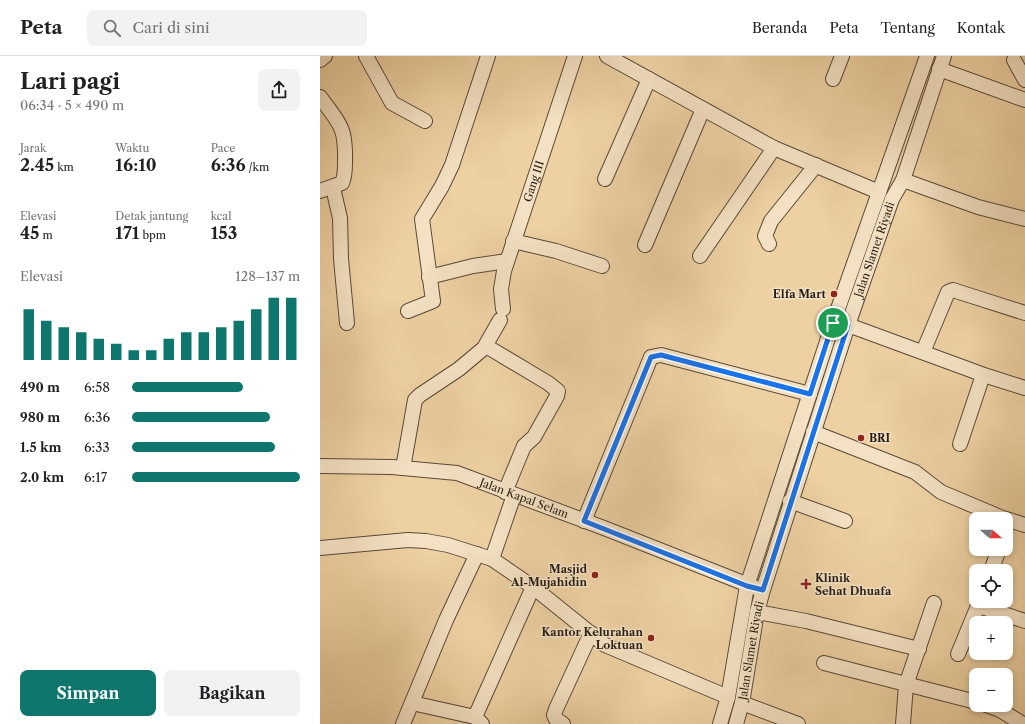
<!DOCTYPE html>
<html lang="id">
<meta charset="utf-8">
<style>
:root{--surface:#fff;--page:#f2f2f2;--text:#202124;--muted:#757577;--line:#e0e0e0;--accent:#0f766e}
body{margin:0;font-family:"Libre Caslon Text",serif;background:var(--page);color:var(--text);height:100vh;display:flex;flex-direction:column;font-size:15px;white-space:nowrap}
*{box-sizing:border-box;margin:0}
p{font-size:13px;color:var(--muted)}
.icon{flex:none;width:22px;height:22px;fill:none;stroke:currentColor;stroke-width:2;stroke-linecap:round;stroke-linejoin:round}
.map{position:relative;flex:1;overflow:hidden}
.panel{display:flex;flex-direction:column;background:var(--surface);width:320px}
.panel>*{flex:none}
.needle{width:26px;rotate:110deg}
.tools{position:absolute;left:649px;top:456px;display:grid;gap:8px}
.tools a{display:grid;place-items:center;width:44px;height:44px;border-radius:8px;background:var(--surface);box-shadow:0 2px 6px #0003;font-size:20px}
.pin{position:absolute;display:grid;place-items:center;width:34px;height:34px;color:#fff;margin:-17px;border:2px solid #fff;border-radius:50%;box-shadow:0 1px 4px #0007}
.round{display:grid;place-items:center;flex:none;width:42px;height:42px;border-radius:8px;background:var(--page)}
.head{display:flex;align-items:center;justify-content:space-between;height:68px;padding:0 20px}
h1{font-size:22px;font-weight:700;line-height:30px}
.stats{display:grid;grid-template-columns:repeat(3,1fr);gap:6px;height:68px;padding:4px 20px}
.stats div{display:grid;align-content:center}
.stats b{font-size:17px;font-weight:700}
.stats small{font-size:11px;font-weight:400}
.stats p{font-size:11px}
.chart{height:112px;padding:8px 20px}
.chart p{display:flex;justify-content:space-between}
.chart svg{width:100%;height:72px;margin-top:4px;stroke:var(--accent);stroke-width:6}
.primary-button{display:flex;gap:8px;margin-top:auto;padding:8px 20px}
.primary-button a{flex:1;height:46px;border-radius:8px;background:var(--accent);color:#fff;font-size:16px;font-weight:700;line-height:46px;text-align:center}
.primary-button a+a{background:var(--page);color:var(--text)}
ul{padding:0 20px;list-style:none;font-size:13px}
li{display:grid;grid-template-columns:64px 48px 1fr;align-items:center;height:30px}
li i{height:10px;border-radius:5px;background:var(--accent)}
header{display:flex;align-items:center;gap:24px;box-sizing:border-box;height:56px;padding:0 20px;background:var(--surface);border-bottom:1px solid var(--line)}
header strong{font-size:19px}
nav{display:flex;gap:22px;margin-inline-start:auto;font-size:14px}
.search{width:280px;height:36px;background:var(--page);display:flex;align-items:center;gap:10px;box-sizing:border-box;padding:0 14px;border-radius:8px;color:var(--muted);font-size:15px}
main{display:flex;flex:1;min-height:0}
.map>svg:first-child{display:block}
.lines{fill:none;stroke-linecap:round;stroke-linejoin:round}
.minor-casing{stroke:#574a38;stroke-width:16}
.minor{stroke:#f4e1c3;stroke-width:14}
.route-casing{stroke:#fff;stroke-width:8}
.route{stroke:#1a73e8;stroke-width:5}
.poi-dot{fill:#8f2418;stroke:#f4e1c3;stroke-width:1.5}
.labels{text-anchor:middle;dominant-baseline:central;stroke-width:3;stroke-linejoin:round;paint-order:stroke}
.street-label{font-size:11px;fill:#251d14;stroke:#f4e1c3}
.poi-label{font-size:11px;font-weight:bold;fill:#251d14;stroke:#f4e1c3;text-anchor:end}
</style>
<header>
<strong>Peta</strong>
<div class="search"><svg class="icon" aria-label="search" viewBox="0 0 24 24"><circle cx="10" cy="10" r="6"/><path d="M15 15l6 6"/></svg>Cari di sini</div>
<nav><a>Beranda</a><a>Peta</a><a>Tentang</a><a>Kontak</a></nav>
</header>
<main>
<section class="panel">
<div class="head"><div><h1>Lari pagi</h1><p>06:34 · 5 × 490 m</p></div><a class="round"><svg class="icon" aria-label="share" viewBox="0 0 24 24"><path d="M12 15V3M7 8l5-5 5 5M5 13v7h14v-7"/></svg></a></div>
<div class="stats">
<div><p>Jarak</p><b>2.45<small> km</small></b></div>
<div><p>Waktu</p><b>16:10</b></div>
<div><p>Pace</p><b>6:36<small> /km</small></b></div>
</div>
<div class="stats">
<div><p>Elevasi</p><b>45<small> m</small></b></div>
<div><p>Detak jantung</p><b>171<small> bpm</small></b></div>
<div><p>kcal</p><b>153</b></div>
</div>
<div class="chart"><p><span>Elevasi</span>128–137 m</p>
<svg viewBox="0 0 160 44" preserveAspectRatio="none"><path d="M5 44V13M15 44V20M25 44V24M35 44V27M45 44V31M55 44V34M65 44V38M75 44V38M85 44V31M95 44V27M105 44V27M115 44V24M125 44V20M135 44V13M145 44V6M155 44V6"/></svg>
</div>
<ul>
<li><b>490 m</b>6:58<i style="width:66%"></i></li>
<li><b>980 m</b>6:36<i style="width:82%"></i></li>
<li><b>1.5 km</b>6:33<i style="width:85%"></i></li>
<li><b>2.0 km</b>6:17<i style="width:100%"></i></li>
</ul>
<div class="primary-button"><a>Simpan</a><a>Bagikan</a></div>
</section>
<div class="map">
<svg width="705" height="668" viewBox="0 0 705 668">
<rect width="100%" height="100%" fill="#eed1a3"/>
<filter id="stains"><feTurbulence type="fractalNoise" baseFrequency=".005" numOctaves="4"/><feColorMatrix values="0 0 0 0 .2 0 0 0 0 .09 0 0 0 0 .02 0 0 0 .5 -.17"/></filter>
<radialGradient id="worn" r=".72"><stop offset=".6" stop-color="#630" stop-opacity="0"/><stop offset="1" stop-color="#630" stop-opacity=".3"/></radialGradient>
<g class="lines">
<g class="minor-casing">
<g id="minor">
<polyline points="46,0 72,47 105,65"/>
<polyline points="287,0 454,92 559,136"/>
<polyline points="0,4 5,0"/>
<polyline points="694,4 705,24"/>
<polyline points="619,13 705,44"/>
<polyline points="513,23 522,0"/>
<path d="M0,41c20,27 26,30 25,65 0,8 0,15 -3,21l-22,8"/>
<polyline points="285,123 329,23"/>
<polyline points="583,124 658,151 705,163"/>
<polyline points="13,132 20,162 21,203 27,267"/>
<polyline points="193,185 236,195 282,210"/>
<polyline points="449,188 445,180 451,165 496,109"/>
<polyline points="325,189 383,53"/>
<polyline points="380,200 454,92"/>
<polyline points="109,221 153,210 187,205"/>
<path id="s1" d="M183,253l-2,-20 3,-18 71,-215"/>
<polyline points="88,255 113,245 102,163 122,130 132,109 168,0"/>
<polyline points="520,268 528,269 667,320 705,332"/>
<polyline points="166,290 228,327 238,335 237,340 214,381 204,390 185,436"/>
<polyline points="603,296 628,236 633,234 639,236 705,257"/>
<polyline points="493,376 595,416 621,436 685,463"/>
<polyline points="640,388 663,319"/>
<path id="s2" d="M0,410l72,1 65,6 147,55 152,60"/>
<polyline points="83,412 95,344 100,339 139,313 164,292 180,264"/>
<polyline points="470,445 525,465"/>
<polyline points="686,463 705,469"/>
<polyline points="264,465 331,301 341,299 490,338"/>
<polyline points="0,492 88,484 106,485 128,489 172,503 213,531 285,589 408,641"/>
<polyline points="172,503 194,439"/>
<polyline points="671,515 679,493"/>
<polyline points="659,550 705,565"/>
<polyline points="437,556 486,565 599,593"/>
<polyline points="638,598 660,545"/>
<polyline points="504,607 656,646"/>
<polyline points="92,647 155,661 162,668"/>
<polyline points="422,647 478,668"/>
<polyline points="666,649 680,654 703,668"/>
<polyline points="155,661 213,531"/>
<polyline points="83,668 126,564 157,498"/>
<polyline points="243,668 236,663 234,659 236,653 271,577"/>
<polyline points="400,668 408,641 427,530 513,267 607,0"/>
<path id="s3" d="M416,668l6,-21 15,-91 6,-22 85,-265 44,-126 11,-19 41,-124"/>
<polyline points="583,668 586,629 614,547"/>
</g>
</g>
<use href="#minor" class="minor"/>
</g>
<g class="lines">
<g class="route-casing">
<polygon id="route" points="513,267 528,269 443,534 427,530 264,465 331,301 341,299 490,338"/>
</g>
<use href="#route" class="route"/>
</g>
<g class="poi-dot">
<circle cx="514" cy="238" r="4"/>
<circle cx="541" cy="382" r="4"/>
<circle cx="275" cy="519" r="4"/>
<path d="M484 522h4v4h4v4h-4v4h-4v-4h-4v-4h4z"/>
<circle cx="331" cy="582" r="4"/>
</g>
<g class="labels">
<g class="street-label">
<text stroke="none"><textPath href="#s1" startOffset="133">Gang III</textPath></text>
<text stroke="none"><textPath href="#s3" startOffset="495">Jalan Slamet Riyadi</textPath></text>
<text stroke="none"><textPath href="#s2" startOffset="209">Jalan Kapal Selam</textPath></text>
<text stroke="none"><textPath href="#s3" startOffset="75">Jalan Slamet Riyadi</textPath></text>
</g>
<g class="poi-label">
<text x="506" y="238">Elfa Mart</text>
<text x="549" y="382" text-anchor="start">BRI</text>
<text x="267" y="513">Masjid<tspan x="267" dy="13">Al-Mujahidin</tspan></text>
<text x="495" y="522" text-anchor="start">Klinik<tspan x="495" dy="13">Sehat Dhuafa</tspan></text>
<text x="323" y="576">Kantor Kelurahan<tspan x="323" dy="13">Loktuan</tspan></text>
</g>
</g>
<rect width="100%" height="100%" filter="url(#stains)"/>
<rect width="100%" height="100%" fill="url(#worn)"/>
</svg>
<div class="tools">
<a><svg class="needle" viewBox="-14 -14 28 28"><path d="M0-13l5 13h-10z" fill="#e53935"/><path d="M0 13l5-13h-10z" fill="#757577"/></svg></a>
<a><svg class="icon" aria-label="locate" viewBox="0 0 24 24"><circle cx="12" cy="12" r="6"/><path d="M12 2v4M12 18v4M2 12h4M18 12h4"/></svg></a>
<a>+</a>
<a>−</a>
</div>
<div class="pin" style="left:513px;top:267px;background:#1e9e55"><svg class="icon" aria-label="arrive" viewBox="0 0 24 24"><path d="M6 21V4h12l-3 4 3 4H6"/></svg></div>
</div>
</main>
